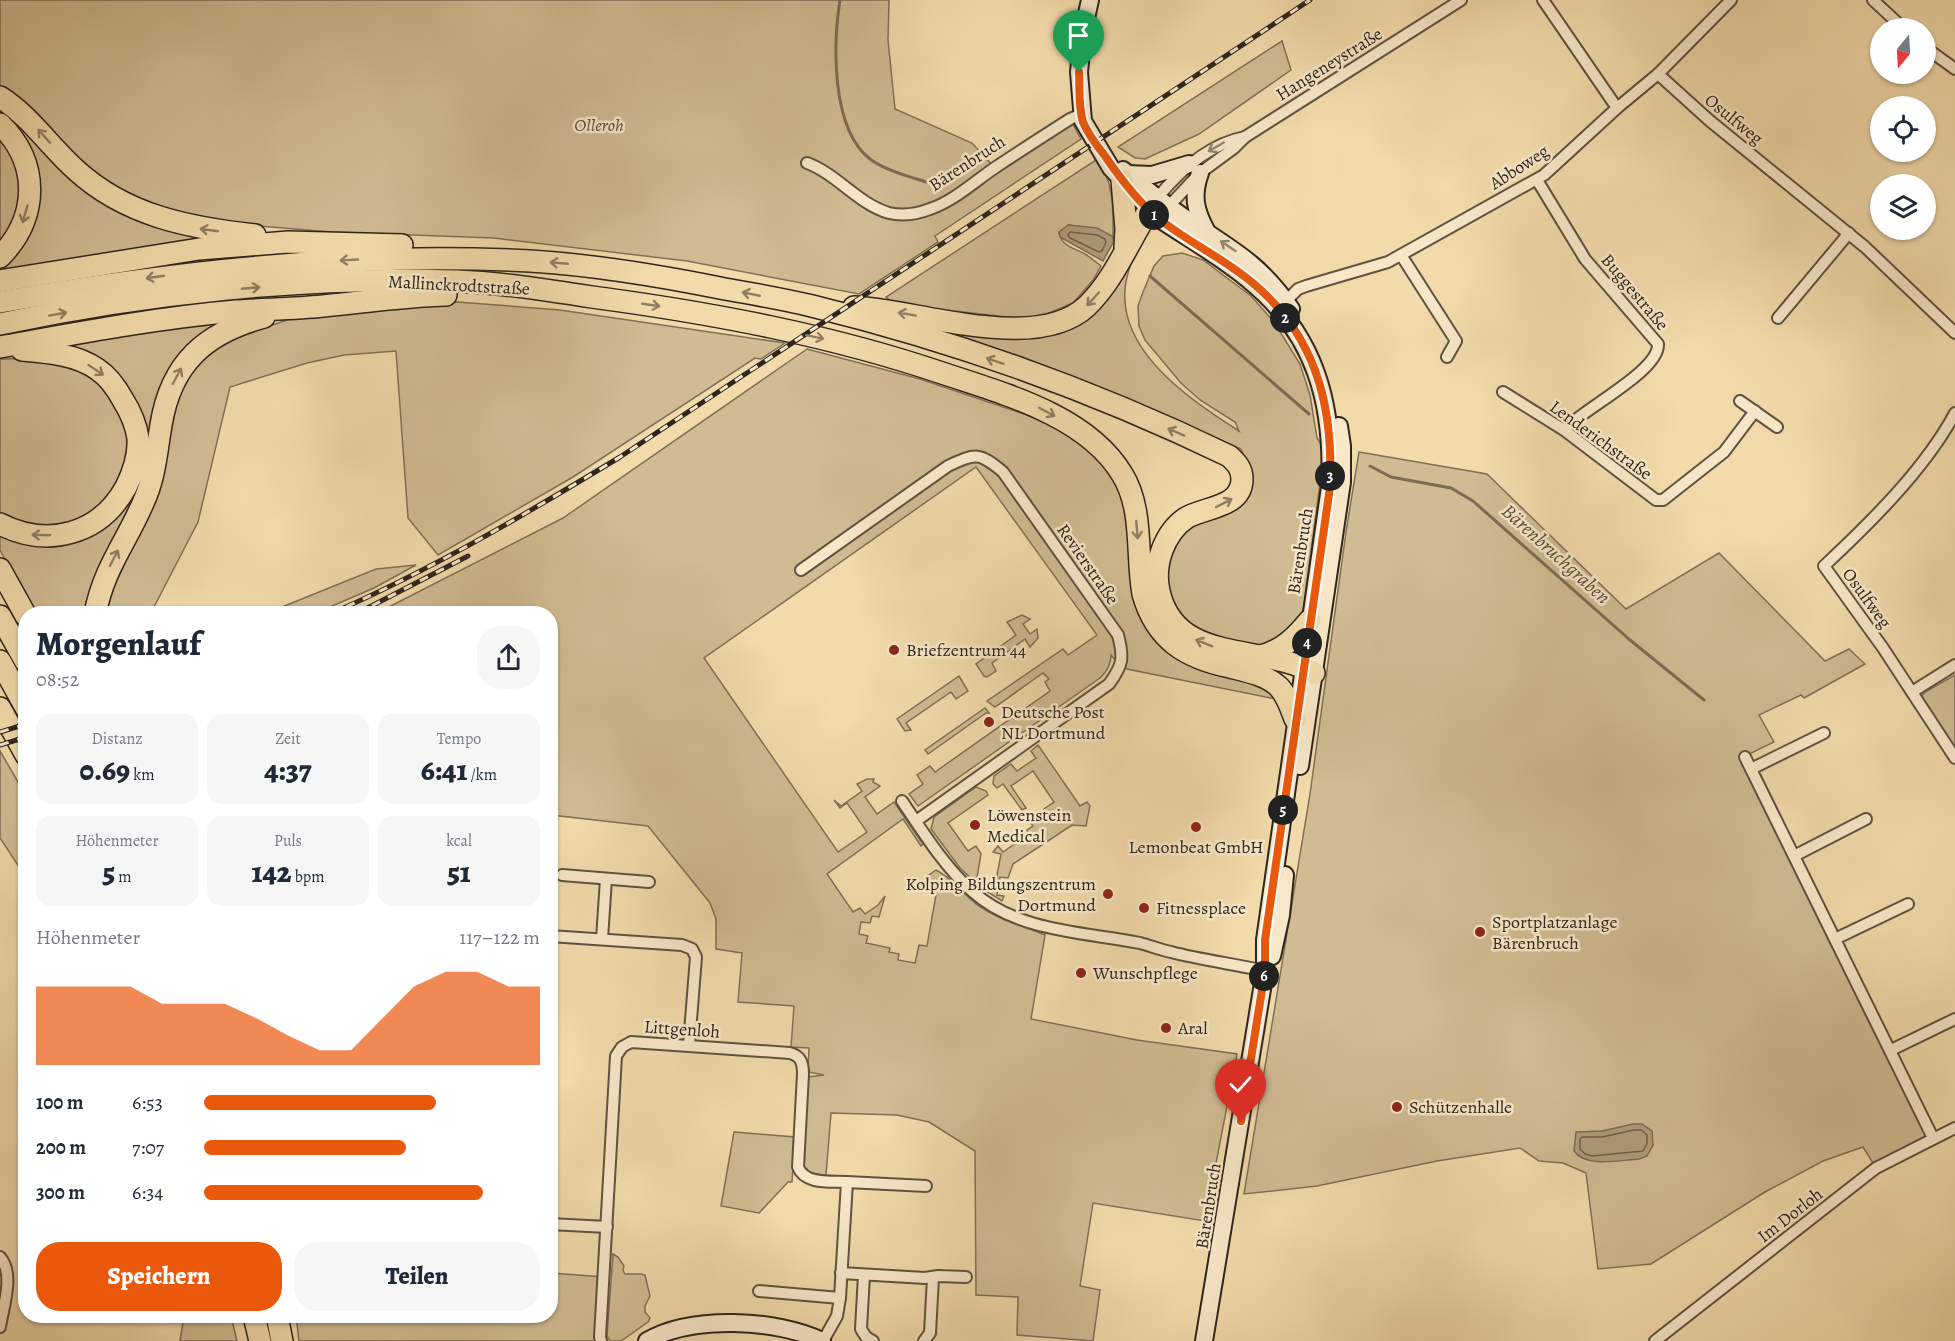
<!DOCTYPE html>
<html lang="de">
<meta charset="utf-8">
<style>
:root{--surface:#fff;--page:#f6f6f7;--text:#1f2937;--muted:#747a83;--accent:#ea580c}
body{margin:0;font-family:Alegreya,serif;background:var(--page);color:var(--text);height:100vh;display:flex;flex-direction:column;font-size:22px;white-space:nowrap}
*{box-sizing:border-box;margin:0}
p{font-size:20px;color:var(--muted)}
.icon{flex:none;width:33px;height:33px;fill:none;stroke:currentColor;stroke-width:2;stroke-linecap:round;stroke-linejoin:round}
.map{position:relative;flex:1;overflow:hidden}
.panel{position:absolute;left:18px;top:606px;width:540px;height:717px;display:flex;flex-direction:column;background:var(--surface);border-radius:24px;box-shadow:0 2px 4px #0004}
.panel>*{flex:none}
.needle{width:39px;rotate:198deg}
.buttons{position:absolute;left:1870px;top:18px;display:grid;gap:12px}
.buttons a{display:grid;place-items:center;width:66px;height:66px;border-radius:50%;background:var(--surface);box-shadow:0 2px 4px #0004;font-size:30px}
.pin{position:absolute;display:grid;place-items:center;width:51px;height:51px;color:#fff;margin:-62px -26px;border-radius:50% 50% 50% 0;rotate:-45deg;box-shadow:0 0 6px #0007}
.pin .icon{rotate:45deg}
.km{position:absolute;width:30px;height:30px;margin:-15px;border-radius:50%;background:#222;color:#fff;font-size:16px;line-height:30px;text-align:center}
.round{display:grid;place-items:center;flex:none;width:63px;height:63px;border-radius:24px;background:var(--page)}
.head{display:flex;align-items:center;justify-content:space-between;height:102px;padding:0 18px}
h1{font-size:33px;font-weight:800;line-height:45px}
.stats{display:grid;grid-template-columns:repeat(3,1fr);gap:9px;height:102px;padding:6px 18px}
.stats div{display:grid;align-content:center;border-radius:15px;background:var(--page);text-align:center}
.stats b{font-size:30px;font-weight:800}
.stats small{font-size:16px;font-weight:400}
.stats p{font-size:16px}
.chart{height:168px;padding:12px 18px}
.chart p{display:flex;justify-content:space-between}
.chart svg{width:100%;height:108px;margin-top:6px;fill:var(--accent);opacity:.7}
.cta{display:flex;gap:12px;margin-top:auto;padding:12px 18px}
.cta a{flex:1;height:69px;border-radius:24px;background:var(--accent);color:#fff;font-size:24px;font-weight:800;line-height:69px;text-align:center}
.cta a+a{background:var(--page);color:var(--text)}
ul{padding:0 18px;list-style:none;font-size:20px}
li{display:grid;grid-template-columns:96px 72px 1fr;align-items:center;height:45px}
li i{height:15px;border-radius:8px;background:var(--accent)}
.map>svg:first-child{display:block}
.green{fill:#d1bb92;stroke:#807057;stroke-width:1.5}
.water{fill:#af9c7a;stroke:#7b6c54;stroke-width:1.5}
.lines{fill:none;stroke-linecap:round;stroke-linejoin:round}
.shore{stroke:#6e604b;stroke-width:1.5}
.stream{stroke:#7b6c54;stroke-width:3}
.street-casing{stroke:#5f5240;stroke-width:14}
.secondary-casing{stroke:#2e251c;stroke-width:20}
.highway-casing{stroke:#2e251c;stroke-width:24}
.street{stroke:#f7e7c8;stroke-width:10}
.secondary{stroke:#f7e7c8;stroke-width:16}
.highway{stroke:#f2daaa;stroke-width:21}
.rail-casing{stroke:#2e251c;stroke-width:5}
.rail{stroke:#f7e7c8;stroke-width:3;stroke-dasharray:9;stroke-linecap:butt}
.oneway{stroke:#908063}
.oneway2{stroke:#928672}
.route-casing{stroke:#fff;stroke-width:12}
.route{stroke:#ea580c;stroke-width:8}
.poi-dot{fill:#8f2418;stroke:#f7e7c8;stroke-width:2}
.labels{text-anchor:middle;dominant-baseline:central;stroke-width:5;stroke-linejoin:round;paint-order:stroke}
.street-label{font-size:18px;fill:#2e251c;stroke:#f7e7c8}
.park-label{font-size:18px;font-style:italic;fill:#574a3a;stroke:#f7e7c8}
.poi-label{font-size:18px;fill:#2e251c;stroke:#f7e7c8;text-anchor:start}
.water-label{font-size:20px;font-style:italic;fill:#5b4f3d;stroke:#f7e7c8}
</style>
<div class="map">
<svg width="1955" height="1341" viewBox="0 0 1955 1341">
<rect width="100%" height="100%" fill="#f2daaa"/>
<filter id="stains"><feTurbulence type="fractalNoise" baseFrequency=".00333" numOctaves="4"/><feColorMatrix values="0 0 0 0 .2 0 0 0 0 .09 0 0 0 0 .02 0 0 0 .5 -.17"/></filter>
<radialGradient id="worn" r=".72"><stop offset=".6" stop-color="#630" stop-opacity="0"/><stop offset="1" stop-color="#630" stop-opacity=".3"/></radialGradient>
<g class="green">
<polygon points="0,0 889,0 888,40 895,109 972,143 995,168 1070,119 1081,139 935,236 938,242 859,294 687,261 494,238 331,232 259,226 182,217 113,187 84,166 0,87"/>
<polygon points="1282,41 1291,70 1199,134 1145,159 1135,158 1118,147"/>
<polygon points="0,103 65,167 219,236 0,271 0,267 35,204 0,116"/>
<path d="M0,137c19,22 24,48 19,76 -3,11 -13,24 -19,34z"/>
<path d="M1096,160c19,19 17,52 17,78l-18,-9 -26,-4 -10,7c2,14 15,16 26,22 5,3 11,8 16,12l-8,14 -20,23 -41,17 -138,-16 -8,-7z"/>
<path d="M1148,228c-7,14 -15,28 -19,42 -24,73 58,128 110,161l-4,-9 -35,-22 -19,-17 -36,-43 -6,-14 -1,-20 5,-14 11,-26 9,-10 19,-3 21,7 48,36 23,26 26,42 10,31 7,43 6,9 -2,29 -18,136 -7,16 -33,20 -44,-6 -41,-24 -14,-44 12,-34 75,-68 -10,-23 -141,-62 -80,-31 -103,-32 147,2z"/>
<polygon points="458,302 560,310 785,343 761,359 755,358 573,477 438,555 408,518 396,351 344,355 307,363 230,387 198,522 154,607 153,613 106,614 114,587 137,535 158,496 177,402 188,375 222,342 287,320 370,307"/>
<polygon points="227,321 189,350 153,452 90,613 34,613 0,550 0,531 99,526 141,423 56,345"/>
<path d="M807,349l113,30 122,41 24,13 38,29 20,35 14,106 126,80 12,16 -154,-31 -11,-13c0,10 -4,16 -11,23l-182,128 -9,-12 14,-10 -6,-9 13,-9 5,6 115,-81 -5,-9 4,-3 -6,-6 -48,34 -8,-6 76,-52 5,6 29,-20 -121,-168 -272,191 134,194 29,-20 -20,-29 -7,5 -6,-8 7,6 21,-15 -5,-7 10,-5h7l-1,3 7,4 -15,11 12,17 17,-12 29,42 -2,2 -18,-27 -76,55 26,38 7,-4 5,6 13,-9 7,-9 -6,21 -7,-1 -2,7 -9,-1 -2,12 9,2 -2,7 24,5 -1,4 10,2 -1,6 17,3 4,-18 8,1 9,-51 -5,-7 1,-3 -6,-8 10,-7c16,8 26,23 40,34 20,15 46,22 69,31l-14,84 106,21 100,14 -32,167 -112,-18 -13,83 20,4 -7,51 -76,-6 1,-38 -42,-2 -1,-144 -46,-29 -32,-7 -66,-2 -5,62c-10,-1 -17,0 -23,-9l5,-89 16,-2 -16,-3 1,-24 -18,-1 3,-41 -56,-4 4,-49 -26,-4v-30l-6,-16 -62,-77 -97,-11 -1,-201h-175l188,-96z"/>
<path d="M0,359c23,0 51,-3 73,7 18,7 38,24 47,42 2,3 3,9 4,13 13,46 -14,95 -62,104 -13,2 -28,3 -41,-1 -7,-2 -14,-6 -21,-9z"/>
<polygon points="1359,452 1487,474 1626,609 1719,553 1825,661 1849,649 1865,664 1804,698 1801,695 1759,715 1774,742 1745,756 1933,1138 1876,1168 1863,1147 1823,1161 1765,1192 1651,1264 1598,1269 1586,1173 1563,1163 1539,1161 1520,1148 1437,1161 1317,1186 1244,1194 1310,794 1346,532"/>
<polygon points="416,565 374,588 316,613 267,613 376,569"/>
<polygon points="1022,615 1030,619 1023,624 1030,634 1037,629 1038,638 1030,647 1025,639 992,663 996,671 987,677 984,676 976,664 1016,635 1007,622"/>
<polygon points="1955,675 1955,749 1921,697 1925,692"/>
<polygon points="959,676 968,691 956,699 951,692 906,723 911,730 905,731 897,719"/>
<polygon points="985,708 989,713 986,713 928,754 925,750"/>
<polygon points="1038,745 1080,806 1087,802 1090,806 1086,826 1072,825 1013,864 1008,878 1000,877 997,895 1004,896 1002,901 984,890 987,885 995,886 1001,854 993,852 998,846 1003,852 1029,834 1027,830 1033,826 1028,820 1035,815 1039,819 1046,814 1044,809 1054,802 1033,771 1011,786 1026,808 1022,810 1003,784 997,788 993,784 994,776 1011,764 1017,771 1036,758 1031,751"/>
<polygon points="0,751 25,794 25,876 0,838"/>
<polygon points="976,787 986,791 988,795 948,823 968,851 976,846 981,854 976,883 960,868 931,829 934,817"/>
<polygon points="734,1132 795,1137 792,1182 788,1182 759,1213 721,1206"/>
<polygon points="613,1254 618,1257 624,1266 623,1270 625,1274 641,1274 645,1275 650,1296 645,1306 645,1312 650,1318 648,1322 621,1341 610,1341 607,1336"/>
<polygon points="551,1273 604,1277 601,1341 299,1341 296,1316 550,1316"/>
<polygon points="184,1316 231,1316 237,1341 180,1341"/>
</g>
<g class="water">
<polygon points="1068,225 1097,228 1112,236 1114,241 1103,261 1060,237 1059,232"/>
<path d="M1633,1124h9l10,7 1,14 -6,11 -8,3c-19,1 -53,9 -65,-8l2,-19 26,-1z"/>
</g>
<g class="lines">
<g class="shore">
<polygon points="1070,232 1097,235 1105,239 1106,242 1102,251 1099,252 1070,238 1068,235"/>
<polygon points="1634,1130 1641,1130 1647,1135 1647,1144 1643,1151 1592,1156 1585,1154 1580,1149 1580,1139 1582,1137 1602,1137"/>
</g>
<g class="stream">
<path d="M840,0c-7,44 -9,129 30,159 17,13 49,20 69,27"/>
<polyline points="1150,276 1309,414"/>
<polyline points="1370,466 1391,477 1451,488 1473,501 1630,640 1704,700"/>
</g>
<g class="street-casing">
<g id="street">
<polyline points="1543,0 1617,108"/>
<polyline points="1873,0 1903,28"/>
<polyline points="1926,48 1955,69"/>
<polyline points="1658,74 1710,121 1865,247 1955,333"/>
<path d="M807,163c30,11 51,41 82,50 13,3 28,1 41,-4 24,-8 45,-28 66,-42 24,-16 49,-32 74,-48l12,-5"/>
<path d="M1537,180l48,79 73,85c2,27 -77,66 -94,86"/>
<path d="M1158,197c23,-28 51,-53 87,-60"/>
<polyline points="1169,206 1200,173 1234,148 1245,137 1461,0"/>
<polyline points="1401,255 1456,341 1447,357"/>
<polyline points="1286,301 1298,289 1306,286 1388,262 1544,175 1617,108 1658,74 1731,0"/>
<polyline points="1778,318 1849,233"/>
<polyline points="1503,392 1564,430 1656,500 1663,500 1724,452 1755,411"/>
<polyline points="1740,401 1777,427"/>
<path d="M1955,413c-30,56 -85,110 -131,153l59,82 72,110"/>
<path d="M801,570l147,-104c28,-13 31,-14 55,6l115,163c6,23 5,30 -9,49l-193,137"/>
<polyline points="1912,692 1955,665"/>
<polyline points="1745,757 1933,1138"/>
<polyline points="1751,769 1824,733"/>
<path d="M902,801c21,31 42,65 70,90 45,41 112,41 168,52 11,3 21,7 31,9 31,8 63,12 94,19"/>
<polyline points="1794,856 1866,819"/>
<polyline points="562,875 649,882"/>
<polyline points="550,936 682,945 692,949 696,957 689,1045"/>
<polyline points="602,939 606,879"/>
<polyline points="1835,939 1908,904"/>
<polyline points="1891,1050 1955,1019"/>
<polyline points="847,1182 926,1186"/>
<polyline points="550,1224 607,1227"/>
<path d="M0,1257c15,17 3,50 0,70"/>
<polyline points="841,1273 925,1278 938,1276 966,1277"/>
<polyline points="864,1275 861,1329 866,1337 873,1341"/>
<polyline points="759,1291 840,1298"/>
<path d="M601,1341l-1,-4 16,-281 6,-9 9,-5 159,11c11,3 13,10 13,21l-5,93c7,18 33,14 49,15l-7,116 -3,18 -14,25"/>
<polyline points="924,1341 930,1333 933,1278"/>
<polyline points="1655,1341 1876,1168 1955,1128"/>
</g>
</g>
<g class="secondary-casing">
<g id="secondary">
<path d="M1090,0l-7,32 -4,40 4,49 28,47 47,50c31,21 64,39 92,63 66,54 84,124 80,206l-65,453v31l-61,370"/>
<path d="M1123,170c19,16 39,32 59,46 45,31 78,46 109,93"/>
<path d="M1200,173c-8,22 -5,37 6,57"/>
<polyline points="1128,174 1152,175 1189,164"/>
<polyline points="1300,766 1342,482 1342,446 1339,426"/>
<polyline points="1272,956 1281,915 1285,875"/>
<path d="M647,1341c45,-26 129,-22 175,0"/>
</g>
</g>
<g class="highway-casing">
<g id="highway">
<path d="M0,97c30,19 50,50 76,73 50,46 114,58 179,65"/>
<path d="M0,124c40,39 39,93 0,133"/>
<polyline points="1122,180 1126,229 1125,247"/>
<polyline points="0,281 199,249 288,242 402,245"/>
<path d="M0,302c178,-31 350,-50 530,-41 66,4 131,15 195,28 29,5 58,10 87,17 143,35 285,86 417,150 8,7 13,13 13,23 0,29 -38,28 -56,39 -22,15 -33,47 -27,73 16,75 105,52 155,82"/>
<path d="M854,307c63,3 182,47 233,-1 27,-26 42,-65 62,-96"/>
<path d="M0,324c147,-31 306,-48 457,-43 45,2 90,9 135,16 120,16 238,38 353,77 60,20 142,42 177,100 22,35 14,81 21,120 13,46 43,64 87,73 16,4 36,8 48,19 9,9 13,22 17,33"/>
<path d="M0,347c78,-14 156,-29 236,-36 29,-2 58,-2 87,-5 41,-4 82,-10 123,-11"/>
<path d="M0,524c47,24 100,11 126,-37 7,-14 13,-33 12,-49 -2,-13 -8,-27 -15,-38 -7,-13 -14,-23 -26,-31 -21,-15 -51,-17 -75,-19"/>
<polyline points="0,569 26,616"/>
<path d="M95,614c9,-48 34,-75 51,-118 9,-22 11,-47 15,-71 10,-62 44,-92 103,-108"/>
<polyline points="0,616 26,662"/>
<path d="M1261,656c22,-6 34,-18 49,-36"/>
<polyline points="0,661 26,708"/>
<polyline points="0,708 26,755"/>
<polyline points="254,1316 260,1341"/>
<polyline points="277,1316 282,1341"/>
</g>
</g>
<use href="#street" class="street"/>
<use href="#secondary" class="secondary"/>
<use href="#highway" class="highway"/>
<g class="rail-casing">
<g id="rail">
<path d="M330,614c101,-44 196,-100 290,-157l690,-457"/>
<polyline points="356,614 468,556"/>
<polyline points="0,732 26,724"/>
<polyline points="0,745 26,737"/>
</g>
</g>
<use href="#rail" class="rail"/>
</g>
<defs><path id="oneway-shaft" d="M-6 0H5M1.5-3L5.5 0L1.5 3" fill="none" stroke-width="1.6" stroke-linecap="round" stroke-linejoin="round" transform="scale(1.5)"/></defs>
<g class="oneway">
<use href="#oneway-shaft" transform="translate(44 136) rotate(-132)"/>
<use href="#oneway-shaft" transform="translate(25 214) rotate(106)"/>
<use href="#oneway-shaft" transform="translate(209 230) rotate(-172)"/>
<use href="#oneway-shaft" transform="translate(349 260) rotate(177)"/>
<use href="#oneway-shaft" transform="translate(559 263) rotate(-175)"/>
<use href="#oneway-shaft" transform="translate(155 277) rotate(172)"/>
<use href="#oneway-shaft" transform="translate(251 288) rotate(-5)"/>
<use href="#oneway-shaft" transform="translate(751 294) rotate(-169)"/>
<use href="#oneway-shaft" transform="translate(1093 299) rotate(132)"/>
<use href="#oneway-shaft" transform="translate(651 305) rotate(8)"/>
<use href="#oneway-shaft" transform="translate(58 314) rotate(-10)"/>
<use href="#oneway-shaft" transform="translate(907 314) rotate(-170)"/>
<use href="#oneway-shaft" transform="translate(815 337) rotate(12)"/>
<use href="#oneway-shaft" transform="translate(995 361) rotate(-161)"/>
<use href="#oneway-shaft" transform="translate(96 370) rotate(34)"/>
<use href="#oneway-shaft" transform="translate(177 376) rotate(-62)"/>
<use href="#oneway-shaft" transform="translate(1047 412) rotate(28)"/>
<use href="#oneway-shaft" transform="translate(1176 432) rotate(-156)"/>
<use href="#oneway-shaft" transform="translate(1224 503) rotate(-27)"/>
<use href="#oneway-shaft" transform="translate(1137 530) rotate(85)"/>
<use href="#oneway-shaft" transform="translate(41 535) rotate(-178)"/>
<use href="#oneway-shaft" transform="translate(114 558) rotate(-63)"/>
<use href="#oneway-shaft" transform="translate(1204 643) rotate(-158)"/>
</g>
<g class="oneway2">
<use href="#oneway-shaft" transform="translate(1216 147) rotate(150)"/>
<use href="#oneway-shaft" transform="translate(1228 246) rotate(-146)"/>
</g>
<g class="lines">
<g class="route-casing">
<path id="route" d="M1079,72c1,16 -1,34 4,50 5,12 14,24 22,34 15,22 32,45 53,62 35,28 76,45 108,77 54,53 67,119 64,192l-65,453v31l-24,150"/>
</g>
<use href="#route" class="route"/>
</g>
<g class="poi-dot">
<circle cx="894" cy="650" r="6"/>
<circle cx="989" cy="722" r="6"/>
<circle cx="975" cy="825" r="6"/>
<circle cx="1196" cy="827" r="6"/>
<circle cx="1108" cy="894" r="6"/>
<circle cx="1144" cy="908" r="6"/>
<circle cx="1480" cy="932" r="6"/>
<circle cx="1081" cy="973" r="6"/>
<circle cx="1166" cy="1028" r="6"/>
<circle cx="1397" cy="1107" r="6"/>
</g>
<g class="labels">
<g class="street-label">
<text transform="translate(1329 64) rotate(-32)">Hangeneystraße</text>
<text transform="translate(1734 119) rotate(39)">Osulfweg</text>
<text transform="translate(967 163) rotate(-33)">Bärenbruch</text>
<text transform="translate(1519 167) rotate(-33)">Abboweg</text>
<text transform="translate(459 285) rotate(3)">Mallinckrodtstraße</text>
<text transform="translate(1635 292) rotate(50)">Buggestraße</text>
<text transform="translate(1601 440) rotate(36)">Lenderichstraße</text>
<text transform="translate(1300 551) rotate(-81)">Bärenbruch</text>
<text transform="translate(1088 564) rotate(55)">Revierstraße</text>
<text transform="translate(1867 598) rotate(54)">Osulfweg</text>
<text transform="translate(682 1029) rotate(4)">Littgenloh</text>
<text transform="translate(1208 1206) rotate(-81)">Bärenbruch</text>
<text transform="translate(1790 1215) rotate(-38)">Im Dorloh</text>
</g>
<g class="park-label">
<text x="599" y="125">Olleroh</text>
</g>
<g class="poi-label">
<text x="906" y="650">Briefzentrum 44</text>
<text x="1001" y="712">Deutsche Post<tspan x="1001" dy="21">NL Dortmund</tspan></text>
<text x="987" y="815">Löwenstein<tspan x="987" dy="21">Medical</tspan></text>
<text x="1196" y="847" text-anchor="middle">Lemonbeat GmbH</text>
<text x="1096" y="884" text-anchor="end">Kolping Bildungszentrum<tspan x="1096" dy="21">Dortmund</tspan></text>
<text x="1156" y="908">Fitnessplace</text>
<text x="1492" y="922">Sportplatzanlage<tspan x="1492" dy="21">Bärenbruch</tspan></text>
<text x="1093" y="973">Wunschpflege</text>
<text x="1178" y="1028">Aral</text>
<text x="1409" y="1107">Schützenhalle</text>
</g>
<g class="water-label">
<text transform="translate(1556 554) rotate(42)">Bärenbruchgraben</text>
</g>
</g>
<rect width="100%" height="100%" filter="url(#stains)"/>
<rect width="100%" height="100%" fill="url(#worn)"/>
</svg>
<div class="buttons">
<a><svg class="needle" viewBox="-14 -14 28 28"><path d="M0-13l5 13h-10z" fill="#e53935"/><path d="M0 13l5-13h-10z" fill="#747a83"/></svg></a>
<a><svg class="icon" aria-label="locate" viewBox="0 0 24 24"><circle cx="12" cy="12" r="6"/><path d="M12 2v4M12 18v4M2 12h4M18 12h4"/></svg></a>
<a><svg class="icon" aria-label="layers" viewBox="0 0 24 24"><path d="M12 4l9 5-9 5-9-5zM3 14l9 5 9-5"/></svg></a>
</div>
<div class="pin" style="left:1079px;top:72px;background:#1e9e55"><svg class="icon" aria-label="arrive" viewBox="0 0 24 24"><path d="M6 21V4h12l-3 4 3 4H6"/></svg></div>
<div class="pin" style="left:1241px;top:1121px;background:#d93025"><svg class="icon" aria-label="check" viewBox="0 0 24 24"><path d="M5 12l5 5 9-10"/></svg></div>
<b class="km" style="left:1154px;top:215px">1</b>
<b class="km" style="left:1285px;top:318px">2</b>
<b class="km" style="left:1330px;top:476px">3</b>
<b class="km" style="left:1307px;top:643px">4</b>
<b class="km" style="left:1283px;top:810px">5</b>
<b class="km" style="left:1264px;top:976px">6</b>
<section class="panel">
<div class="head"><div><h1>Morgenlauf</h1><p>08:52</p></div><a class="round"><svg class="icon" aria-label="share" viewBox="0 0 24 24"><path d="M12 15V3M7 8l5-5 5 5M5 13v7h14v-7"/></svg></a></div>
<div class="stats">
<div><p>Distanz</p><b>0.69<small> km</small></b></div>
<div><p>Zeit</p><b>4:37</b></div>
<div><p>Tempo</p><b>6:41<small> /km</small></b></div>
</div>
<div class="stats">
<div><p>Höhenmeter</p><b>5<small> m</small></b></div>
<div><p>Puls</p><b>142<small> bpm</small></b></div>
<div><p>kcal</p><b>51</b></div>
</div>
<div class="chart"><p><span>Höhenmeter</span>117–122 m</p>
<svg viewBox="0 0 160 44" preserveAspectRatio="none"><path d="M0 44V12L10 12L20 12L30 12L40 19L50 19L60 19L70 25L80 32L90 38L100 38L110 25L120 12L130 6L140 6L150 12L160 12V44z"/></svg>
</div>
<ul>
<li><b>100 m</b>6:53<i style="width:69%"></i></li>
<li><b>200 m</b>7:07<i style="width:60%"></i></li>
<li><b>300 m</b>6:34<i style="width:83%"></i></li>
</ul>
<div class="cta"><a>Speichern</a><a>Teilen</a></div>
</section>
</div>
